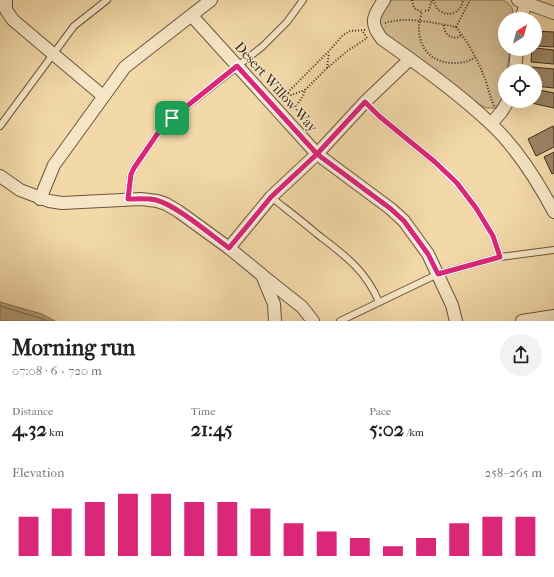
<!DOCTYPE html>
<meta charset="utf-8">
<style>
:root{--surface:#fff;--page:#f2f2f2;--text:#222;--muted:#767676;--accent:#db2777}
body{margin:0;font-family:"IM FELL French Canon",serif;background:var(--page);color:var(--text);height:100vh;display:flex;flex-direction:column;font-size:15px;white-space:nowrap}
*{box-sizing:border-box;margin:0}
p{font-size:13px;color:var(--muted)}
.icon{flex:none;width:22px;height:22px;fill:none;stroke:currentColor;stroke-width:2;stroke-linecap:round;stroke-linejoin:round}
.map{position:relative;height:321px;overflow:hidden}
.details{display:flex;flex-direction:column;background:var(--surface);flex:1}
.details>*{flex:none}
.needle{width:26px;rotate:36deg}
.fabs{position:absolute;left:498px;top:12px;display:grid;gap:8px}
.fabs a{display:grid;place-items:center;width:44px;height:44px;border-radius:50%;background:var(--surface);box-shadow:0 4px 16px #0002;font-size:20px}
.pin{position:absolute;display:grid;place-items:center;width:34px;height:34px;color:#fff;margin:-17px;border-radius:8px;box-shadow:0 2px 6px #0006}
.round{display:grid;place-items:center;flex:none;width:42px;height:42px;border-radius:21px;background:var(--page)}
.head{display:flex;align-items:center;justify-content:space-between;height:68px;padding:0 12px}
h1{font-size:22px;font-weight:700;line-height:30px}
.stats{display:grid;grid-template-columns:repeat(3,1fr);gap:6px;height:68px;padding:4px 12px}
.stats div{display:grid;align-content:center}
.stats b{font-size:20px;font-weight:700}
.stats small{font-size:11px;font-weight:400}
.stats p{font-size:11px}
.chart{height:112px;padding:8px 12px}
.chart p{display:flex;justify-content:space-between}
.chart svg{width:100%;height:72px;margin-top:4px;stroke:var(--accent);stroke-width:6}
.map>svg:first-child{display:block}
.green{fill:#d4bb91;stroke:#887258}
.water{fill:#b59d79;stroke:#856f55}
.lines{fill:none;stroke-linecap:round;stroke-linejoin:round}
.shore{stroke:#79634c;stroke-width:1}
.building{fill:#9c8566;stroke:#3d291f}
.lane-casing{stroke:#6a5541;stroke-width:8}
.street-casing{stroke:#6a5541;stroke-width:14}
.path{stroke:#3d291f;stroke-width:2;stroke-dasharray:1 2;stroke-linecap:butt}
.lane{stroke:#f7e6c6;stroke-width:6}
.street{stroke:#f7e6c6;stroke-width:12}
.route-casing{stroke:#fff;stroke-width:8}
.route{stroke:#db2777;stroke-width:5}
.labels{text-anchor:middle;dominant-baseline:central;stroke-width:3;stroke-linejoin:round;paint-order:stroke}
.street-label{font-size:14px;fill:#3d291f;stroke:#f7e6c6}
</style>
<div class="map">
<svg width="554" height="321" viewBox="0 0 554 321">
<rect width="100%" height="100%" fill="#f3d9a8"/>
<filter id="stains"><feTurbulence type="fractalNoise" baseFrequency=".005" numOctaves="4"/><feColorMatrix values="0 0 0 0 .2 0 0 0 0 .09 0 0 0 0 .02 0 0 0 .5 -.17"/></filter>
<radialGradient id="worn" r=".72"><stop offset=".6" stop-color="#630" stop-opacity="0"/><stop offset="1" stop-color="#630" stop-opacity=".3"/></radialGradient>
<path class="green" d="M391,0h112c9,5 11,9 10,19h-8v30h5l-3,22h-2c0,17 2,24 -10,37h-9l-7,-4 -98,-74c-4,-16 0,-17 10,-30z"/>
<polygon class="water" points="0,302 42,314 55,321 0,321"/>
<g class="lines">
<polyline class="shore" points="0,306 40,318 47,321"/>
</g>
<g class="building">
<polygon points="535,31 554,32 554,47 535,46"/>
<polygon points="535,48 554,50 554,64 531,62 532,49"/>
<polygon points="531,67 554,69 554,88 535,86 535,71 531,71"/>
<polygon points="535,89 554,93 554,108 527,102 535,101"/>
<polygon points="553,126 554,129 554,147 536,156 528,139"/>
<polygon points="554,152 554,173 552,174 544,157"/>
</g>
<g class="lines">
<g class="lane-casing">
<g id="lane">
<polyline points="365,102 379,116 435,162 457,183 476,208 493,236 500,257"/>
<polyline points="0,126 74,26 107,0"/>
<path d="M271,197c15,12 31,24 46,37 27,21 48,35 62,68"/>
<polyline points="128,199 131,174 134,168 160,130 172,118 263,46 287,22 303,0"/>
<polyline points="340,321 438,274 500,257 554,250"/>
</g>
</g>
<g class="street-casing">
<g id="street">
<polyline points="6,0 6,10 13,20 103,96"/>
<path d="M384,0c-11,16 -15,23 -2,39 37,26 75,53 108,84 27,25 47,57 64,89"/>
<polyline points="518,0 554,13"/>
<polyline points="192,16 317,154 391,209 404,221 428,254 452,305 456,321"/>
<polyline points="521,19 526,3"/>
<polyline points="515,71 517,49"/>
<polyline points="491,124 502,111 508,101"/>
<polyline points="0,176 20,190 49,201 62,203 141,199 157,201 166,204 178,211 229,248 262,275 274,304 275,321"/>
<polyline points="40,199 54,165 125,67 211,0"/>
<polyline points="229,248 271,197 317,154 365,102 410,59"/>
<polyline points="263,276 302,307 313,321"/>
<polyline points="522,321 554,316"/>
</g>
</g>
<g class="path">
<path d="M412,0l2,8 8,4c-9,25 2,51 32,51 7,0 15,-1 21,-6"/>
<path d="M433,0c2,4 3,8 7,11 10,7 22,0 23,-11"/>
<polyline points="425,11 429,10 432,0"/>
<path d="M385,23c20,-7 51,0 71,4 12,15 22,33 29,52 3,8 5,18 9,27"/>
<path d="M444,25c0,8 4,12 13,13l5,-4"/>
<polyline points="456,27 470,0"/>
<polyline points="327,68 329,53"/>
<polyline points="288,93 291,95 305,90"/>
<polyline points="295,108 303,96 305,90 326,69 346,52 367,38 363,32"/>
<polyline points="299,112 284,96 329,51 343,35 350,31 366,30"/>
</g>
<use href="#lane" class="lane"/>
<use href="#street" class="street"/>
</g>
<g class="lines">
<g class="route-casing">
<path id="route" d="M172,118l-12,12 -26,38 -3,6 -3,25c9,0 19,-1 28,1 20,5 55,35 73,48l42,-51 46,-43 74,55 13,12 24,33 10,20 62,-17 -7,-21 -17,-28 -19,-25 -22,-21 -56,-46 -14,-14 -48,52 -80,-88 -65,52"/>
</g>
<use href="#route" class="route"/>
</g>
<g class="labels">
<g class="street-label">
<text transform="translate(276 87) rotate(48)">Desert Willow Way</text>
</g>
</g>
<rect width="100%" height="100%" filter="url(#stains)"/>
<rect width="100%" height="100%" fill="url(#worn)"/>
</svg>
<div class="fabs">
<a><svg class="needle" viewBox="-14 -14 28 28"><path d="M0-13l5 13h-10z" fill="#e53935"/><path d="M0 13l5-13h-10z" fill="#767676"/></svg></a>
<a><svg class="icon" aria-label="locate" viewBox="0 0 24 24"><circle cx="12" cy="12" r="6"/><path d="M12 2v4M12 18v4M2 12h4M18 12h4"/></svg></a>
</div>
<div class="pin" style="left:172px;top:118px;background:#1e9e55"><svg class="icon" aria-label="arrive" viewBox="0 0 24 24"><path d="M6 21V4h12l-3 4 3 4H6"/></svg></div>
</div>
<section class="details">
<div class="head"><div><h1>Morning run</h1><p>07:08 · 6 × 720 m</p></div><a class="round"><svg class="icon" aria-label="share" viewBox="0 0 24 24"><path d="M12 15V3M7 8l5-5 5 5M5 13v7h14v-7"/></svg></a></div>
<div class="stats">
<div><p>Distance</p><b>4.32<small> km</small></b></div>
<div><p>Time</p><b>21:45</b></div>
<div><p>Pace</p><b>5:02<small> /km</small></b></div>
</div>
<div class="chart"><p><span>Elevation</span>258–265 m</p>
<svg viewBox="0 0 160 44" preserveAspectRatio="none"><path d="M5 44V20M15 44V15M25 44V11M35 44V6M45 44V6M55 44V11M65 44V11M75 44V15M85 44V24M95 44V29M105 44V33M115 44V38M125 44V33M135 44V24M145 44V20M155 44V20"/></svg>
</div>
</section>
